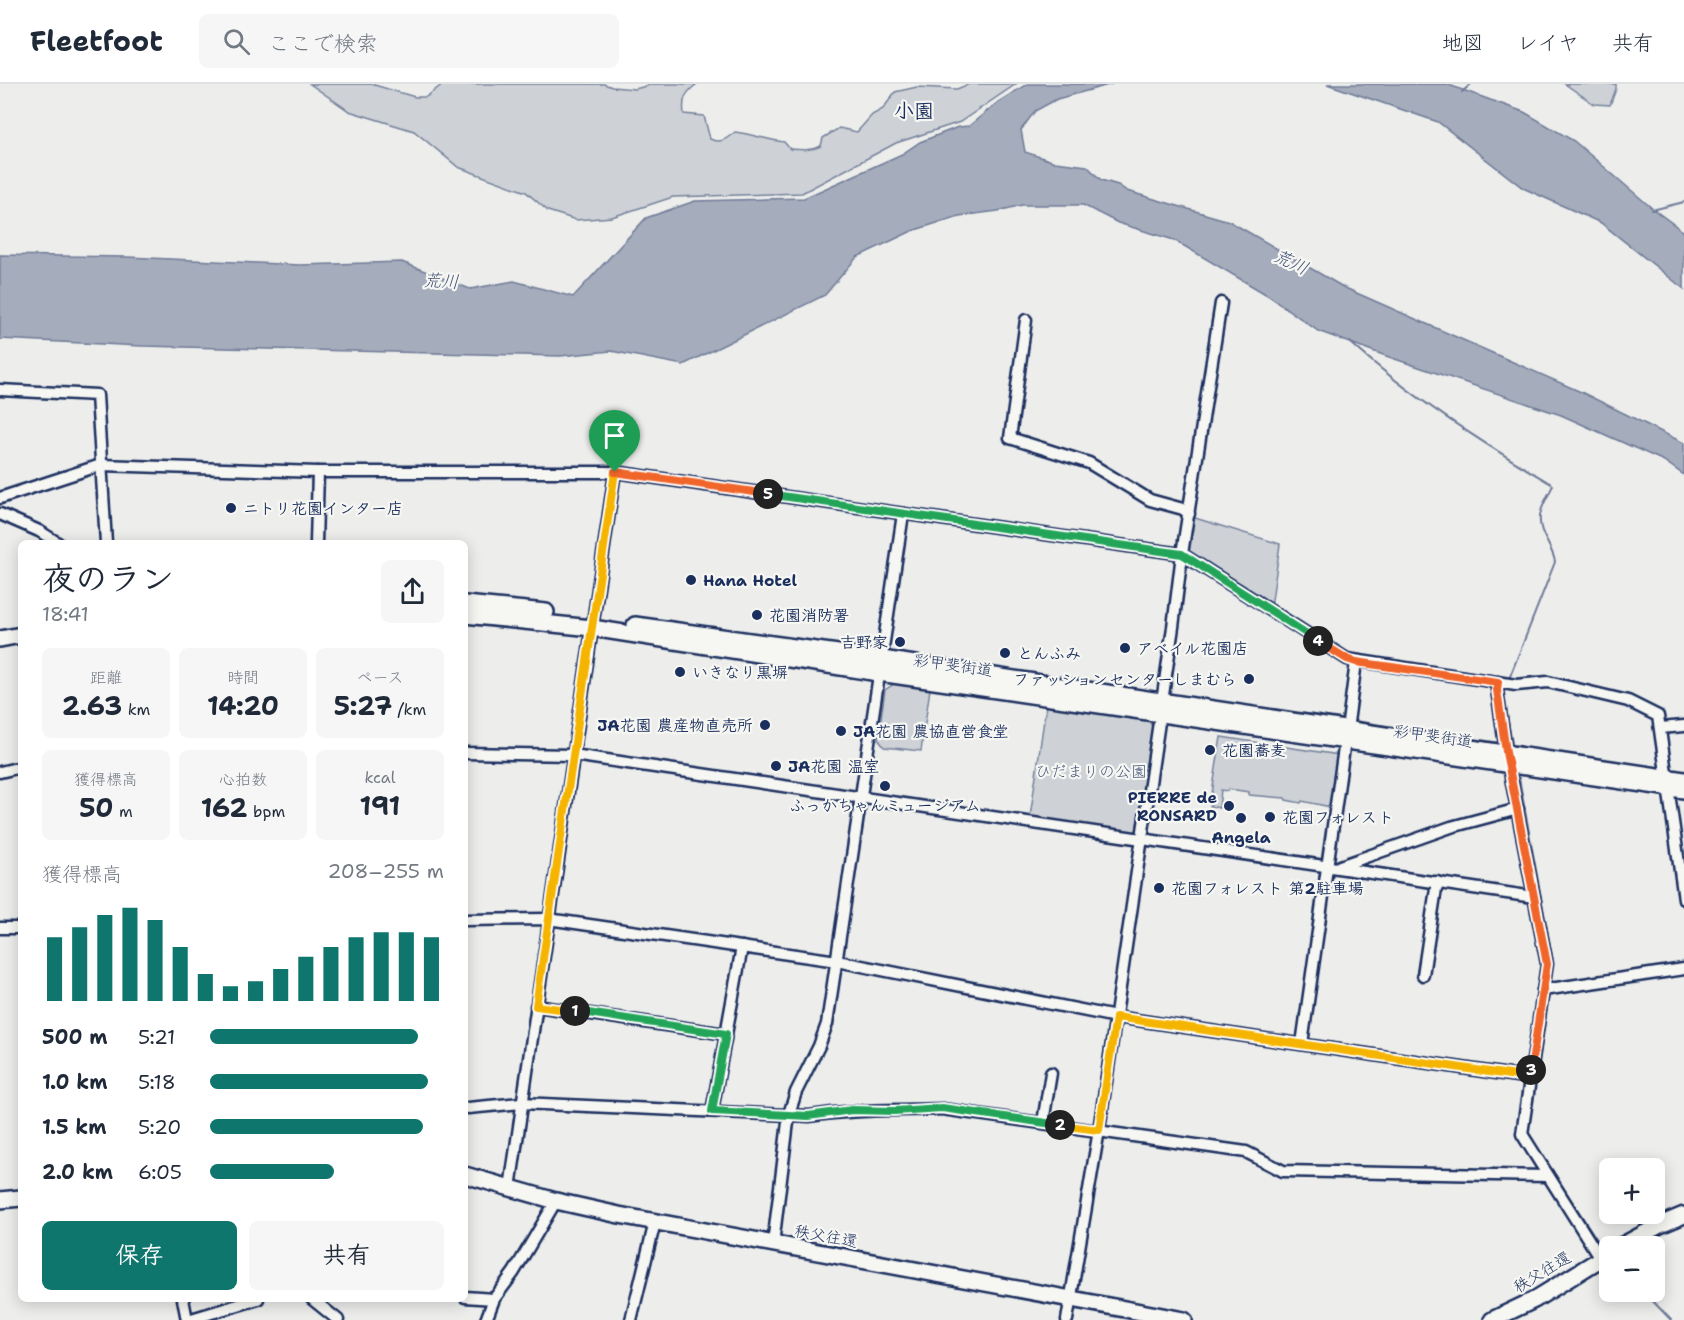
<!DOCTYPE html>
<html lang="ja">
<meta charset="utf-8">
<style>
:root{--surface:#fff;--page:#f6f6f7;--text:#1f2937;--muted:#747a83;--line:#e0e1e3;--accent:#0f766e}
body{margin:0;font-family:"Shantell Sans","Klee One",sans-serif;background:var(--page);color:var(--text);height:100vh;display:flex;flex-direction:column;font-size:22px;white-space:nowrap}
*{box-sizing:border-box;margin:0}
p{font-size:20px;color:var(--muted)}
.icon{flex:none;width:33px;height:33px;fill:none;stroke:currentColor;stroke-width:2;stroke-linecap:round;stroke-linejoin:round}
.map{position:relative;flex:1;overflow:hidden}
.sheet{position:absolute;left:18px;top:456px;width:450px;height:762px;display:flex;flex-direction:column;background:var(--surface);border-radius:9px;box-shadow:0 3px 15px #0003}
.sheet>*{flex:none}
.fabs{position:absolute;left:1599px;top:1074px;display:grid;gap:12px}
.fabs a{display:grid;place-items:center;width:66px;height:66px;border-radius:9px;background:var(--surface);box-shadow:0 3px 15px #0003;font-size:30px}
.pin{position:absolute;display:grid;place-items:center;width:51px;height:51px;color:#fff;margin:-62px -26px;border-radius:50% 50% 50% 0;rotate:-45deg;box-shadow:0 0 6px #0007}
.pin .icon{rotate:45deg}
.km{position:absolute;width:30px;height:30px;margin:-15px;border-radius:50%;background:#222;color:#fff;font-size:16px;line-height:30px;text-align:center}
.round{display:grid;place-items:center;flex:none;width:63px;height:63px;border-radius:9px;background:var(--page)}
.summary{display:flex;align-items:center;justify-content:space-between;height:102px;padding:0 24px}
h1{font-size:33px;font-weight:700;line-height:45px}
.metrics{display:grid;grid-template-columns:repeat(3,1fr);gap:9px;height:102px;padding:6px 24px}
.metrics div{display:grid;align-content:center;border-radius:9px;background:var(--page);text-align:center}
.metrics b{font-size:26px;font-weight:700}
.metrics small{font-size:16px;font-weight:400}
.metrics p{font-size:16px}
.chart{height:168px;padding:12px 24px}
.chart p{display:flex;justify-content:space-between}
.chart svg{width:100%;height:108px;margin-top:6px;stroke:var(--accent);stroke-width:6}
.cta{display:flex;gap:12px;margin-top:auto;padding:12px 24px}
.cta a{flex:1;height:69px;border-radius:9px;background:var(--accent);color:#fff;font-size:24px;font-weight:700;line-height:69px;text-align:center}
.cta a+a{background:var(--page);color:var(--text)}
ul{padding:0 24px;list-style:none;font-size:20px}
li{display:grid;grid-template-columns:96px 72px 1fr;align-items:center;height:45px}
li i{height:15px;border-radius:8px;background:var(--accent)}
header{display:flex;align-items:center;gap:36px;box-sizing:border-box;height:84px;padding:0 30px;background:var(--surface);border-bottom:2px solid var(--line)}
header strong{font-size:28px}
nav{display:flex;gap:33px;margin-inline-start:auto;font-size:21px}
.search{width:420px;height:54px;background:var(--page);display:flex;align-items:center;gap:15px;box-sizing:border-box;padding:0 21px;border-radius:9px;color:var(--muted);font-size:22px}
.map>svg:first-child{display:block}
.green{fill:#ced2d7;stroke:#74809a;stroke-width:1.5}
.water{fill:#a5acbc;stroke:#6e7a96;stroke-width:1.5}
.lines{fill:none;stroke-linecap:round;stroke-linejoin:round}
.stream{stroke:#6e7a96;stroke-width:2}
.minor-casing{stroke:#1b2f5e;stroke-width:15}
.highway-casing{stroke:#1b2f5e;stroke-width:20}
.minor{stroke:#f6f6f2;stroke-width:10}
.highway{stroke:#f6f6f2;stroke-width:15}
.split-1-casing{stroke:#fff;stroke-width:12}
.split-2-casing{stroke:#fff;stroke-width:12}
.split-3-casing{stroke:#fff;stroke-width:12}
.split-4-casing{stroke:#fff;stroke-width:12}
.split-5-casing{stroke:#fff;stroke-width:12}
.split-6-casing{stroke:#fff;stroke-width:12}
.split-1{stroke:#f5b400;stroke-width:8}
.split-2{stroke:#22a559;stroke-width:8}
.split-3{stroke:#f5b400;stroke-width:8}
.split-4{stroke:#f0652b;stroke-width:8}
.split-5{stroke:#22a559;stroke-width:8}
.split-6{stroke:#f0652b;stroke-width:8}
.poi-dot{fill:#1b2f5e;stroke:#f6f6f2;stroke-width:2}
.labels{text-anchor:middle;dominant-baseline:central;stroke-width:4.5;stroke-linejoin:round;paint-order:stroke}
.poi-label{font-size:16px;font-weight:bold;fill:#1b2f5e;stroke:#f6f6f2;text-anchor:start}
.street-label{font-size:16px;fill:#1b2f5e;stroke:#f6f6f2}
.park-label{font-size:16px;fill:#48587c;stroke:#f6f6f2}
.water-label{font-size:18px;font-style:italic;fill:#44547a;stroke:#f6f6f2}
.quarter-label{font-size:20px;font-weight:bold;fill:#1b2f5e;stroke:#f6f6f2}
</style>
<header>
<strong>Fleetfoot</strong>
<div class="search"><svg class="icon" aria-label="search" viewBox="0 0 24 24"><circle cx="10" cy="10" r="6"/><path d="M15 15l6 6"/></svg>ここで検索</div>
<nav><a>地図</a><a>レイヤ</a><a>共有</a></nav>
</header>
<div class="map">
<svg width="1684" height="1236" viewBox="0 0 1684 1236">
<rect width="100%" height="100%" fill="#edeeec"/>
<filter id="ink" filterUnits="userSpaceOnUse"><feTurbulence type="fractalNoise" baseFrequency=".0167" numOctaves="2"/><feDisplacementMap in="SourceGraphic" scale="12" xChannelSelector="R" yChannelSelector="G"/><feConvolveMatrix kernelMatrix="1 2 1 2 8 2 1 2 1" color-interpolation-filters="sRGB"/></filter>
<g filter="url(#ink)">
<g class="green">
<path d="M310,0h61l44,13h11l17,-13h161l8,3 23,2 19,-5h43c-12,9 -15,15 -13,30l20,2 6,23c11,5 16,0 25,-7 17,2 32,8 49,10l6,7c11,1 20,2 31,-3l2,-8 16,-10 18,4 15,-17 11,-6 12,-17 22,-5 40,2 12,-5h47l-56,38 -64,21 -94,50 -129,4 -61,20 -36,3 -28,-9 -22,-19 -68,-25 -44,-36 -65,-20z"/>
<polygon points="1565,0 1616,0 1616,5 1610,21 1594,20"/>
<polygon points="1195,434 1280,460 1271,523 1186,467 1192,435"/>
<polygon points="894,600 930,605 921,667 884,663 878,655 885,606"/>
<polygon points="1046,622 1149,637 1152,642 1136,749 1032,736 1030,733"/>
<polygon points="1221,653 1339,671 1331,723 1302,717 1301,719 1286,716 1285,714 1249,711 1249,708 1229,705 1228,707 1221,706 1219,724 1210,722"/>
</g>
<g class="water">
<polygon points="1027,0 1112,0 1057,15 1035,27 1021,46 1025,68 1055,78 1087,82 1101,96 1118,101 1127,107 1229,137 1343,203 1581,308 1684,359 1684,391 1664,377 1561,331 1386,272 1318,247 1269,212 1174,156 1118,139 1083,121 1022,121 998,127 959,132 912,147 857,173 825,211 683,281 611,267 560,272 142,262 0,255 0,171 127,173 300,181 402,178 470,205 514,197 573,213 646,134 695,117 804,114 902,70 920,58 958,43 969,42 998,18"/>
<polygon points="1327,0 1446,0 1524,28 1574,57 1653,125 1684,148 1684,205 1601,139 1523,104 1438,38"/>
</g>
<g class="lines">
<g class="stream">
<polyline points="1462,8 1471,0"/>
<polyline points="1652,126 1684,118"/>
<path d="M1350,258c59,54 134,102 203,143 -4,10 -13,22 -13,32 -2,16 13,30 15,45l-46,117"/>
<polyline points="1506,603 1503,611 1512,659"/>
<polyline points="1519,694 1553,878 1550,901"/>
<polyline points="1549,910 1528,1049 1603,1165"/>
<polyline points="1644,1208 1671,1236"/>
</g>
<g class="minor-casing">
<g id="minor">
<polyline points="1026,236 1010,354 1089,379 1150,416 1183,425 1189,430"/>
<polyline points="0,306 97,311 106,459"/>
<polyline points="0,414 101,381 318,388 615,388 1182,470 1347,575 1516,601 1548,598 1628,617 1658,632 1684,815"/>
<polyline points="0,430 39,447 58,459"/>
<polyline points="316,459 318,388"/>
<polyline points="1498,598 1497,606 1506,668 1547,880 1522,1050 1600,1174"/>
<polyline points="1660,644 1684,642"/>
<polyline points="1347,646 1356,578"/>
<polyline points="465,669 573,671 1534,813"/>
<polyline points="0,688 21,683"/>
<polyline points="1340,782 1451,743 1518,725"/>
<polyline points="465,836 548,835 837,877 1116,933 1530,994"/>
<polyline points="0,844 21,844"/>
<polyline points="1423,891 1437,798"/>
<polyline points="1543,906 1684,885"/>
<polyline points="536,922 726,950"/>
<polyline points="1302,960 1345,657"/>
<path d="M468,1024l53,-5 288,13c44,-7 88,-5 133,-7l304,43 37,19 265,5"/>
<polyline points="712,1027 742,863"/>
<polyline points="1043,1038 1051,989"/>
<polyline points="510,1104 615,388"/>
<polyline points="773,1160 789,1030 796,1008 819,962 827,940 903,430"/>
<polyline points="465,1213 494,1215"/>
<polyline points="183,1215 187,1236"/>
<polyline points="312,1215 338,1236"/>
<polyline points="188,1236 258,1215"/>
<polyline points="486,1236 494,1215 514,1188 556,1117"/>
<polyline points="631,1236 655,1138"/>
<polyline points="1067,1236 1099,1046 1173,543 1182,470 1221,219"/>
</g>
</g>
<g class="highway-casing">
<g id="highway">
<polyline points="465,520 546,528"/>
<polyline points="465,531 592,544 879,589 1684,706"/>
<polyline points="635,541 882,575 1684,696"/>
<polyline points="0,555 21,551"/>
<polyline points="465,1091 556,1117 619,1131 1184,1236"/>
<polyline points="0,1116 21,1114"/>
<polyline points="1621,1162 1660,1141 1684,1131"/>
<polyline points="1492,1236 1534,1216 1610,1169"/>
</g>
</g>
<use href="#minor" class="minor"/>
<use href="#highway" class="highway"/>
</g>
</g>
<g class="lines" filter="url(#ink)">
<g class="split-1-casing">
<polyline id="split-1" points="575,927 536,922 615,388"/>
</g>
<g class="split-2-casing">
<polyline id="split-2" points="575,927 726,950 712,1027 808,1032 852,1026 894,1027 942,1024 1060,1041"/>
</g>
<g class="split-3-casing">
<polyline id="split-3" points="1060,1041 1099,1046 1116,933 1530,994 1531,986"/>
</g>
<g class="split-4-casing">
<polyline id="split-4" points="1318,557 1347,575 1356,578 1498,598 1497,606 1506,668 1547,880 1531,986"/>
</g>
<g class="split-5-casing">
<polyline id="split-5" points="768,410 1182,470 1318,557"/>
</g>
<g class="split-6-casing">
<polyline id="split-6" points="615,388 768,410"/>
</g>
<use href="#split-1" class="split-1"/>
<use href="#split-2" class="split-2"/>
<use href="#split-3" class="split-3"/>
<use href="#split-4" class="split-4"/>
<use href="#split-5" class="split-5"/>
<use href="#split-6" class="split-6"/>
</g>
<g class="poi-dot">
<circle cx="231" cy="424" r="6"/>
<circle cx="691" cy="496" r="6"/>
<circle cx="757" cy="531" r="6"/>
<circle cx="900" cy="558" r="6"/>
<circle cx="1125" cy="564" r="6"/>
<circle cx="1005" cy="569" r="6"/>
<circle cx="680" cy="588" r="6"/>
<circle cx="1249" cy="595" r="6"/>
<circle cx="765" cy="641" r="6"/>
<circle cx="841" cy="647" r="6"/>
<circle cx="1210" cy="666" r="6"/>
<circle cx="776" cy="682" r="6"/>
<circle cx="885" cy="702" r="6"/>
<circle cx="1229" cy="722" r="6"/>
<circle cx="1270" cy="733" r="6"/>
<circle cx="1241" cy="734" r="6"/>
<circle cx="1159" cy="804" r="6"/>
</g>
<g class="labels">
<g class="poi-label">
<text x="243" y="424">ニトリ花園インター店</text>
<text x="703" y="496">Hana Hotel</text>
<text x="769" y="531">花園消防署</text>
<text x="888" y="558" text-anchor="end">吉野家</text>
<text x="1137" y="564">アベイル花園店</text>
<text x="1017" y="569">とんふみ</text>
<text x="692" y="588">いきなり黒塀</text>
<text x="1237" y="595" text-anchor="end">ファッションセンターしまむら</text>
<text x="753" y="641" text-anchor="end">JA花園 農産物直売所</text>
<text x="853" y="647">JA花園 農協直営食堂</text>
<text x="1222" y="666">花園蕎麦</text>
<text x="788" y="682">JA花園 温室</text>
<text x="1217" y="713" text-anchor="end">PIERRE de<tspan x="1217" dy="18">RONSARD</tspan></text>
<text x="885" y="721" text-anchor="middle">ふっかちゃんミュージアム</text>
<text x="1282" y="733">花園フォレスト</text>
<text x="1241" y="753" text-anchor="middle">Angela</text>
<text x="1171" y="804">花園フォレスト 第2駐車場</text>
</g>
<g class="street-label">
<text transform="translate(953 581) rotate(8)">彩甲斐街道</text>
<text transform="translate(1433 652) rotate(8)">彩甲斐街道</text>
<text transform="translate(826 1152) rotate(10)">秩父往還</text>
<text transform="translate(1542 1188) rotate(-31)">秩父往還</text>
</g>
<g class="park-label">
<text x="1091" y="687">ひだまりの公園</text>
</g>
<g class="water-label">
<text transform="translate(1291 178) rotate(25)">荒川</text>
<text transform="translate(441 197) rotate(3)">荒川</text>
</g>
<g class="quarter-label">
<text x="914" y="27">小園</text>
</g>
</g>
</svg>
<div class="fabs">
<a>+</a>
<a>−</a>
</div>
<div class="pin" style="left:615px;top:388px;background:#1e9e55"><svg class="icon" aria-label="arrive" viewBox="0 0 24 24"><path d="M6 21V4h12l-3 4 3 4H6"/></svg></div>
<b class="km" style="left:575px;top:927px">1</b>
<b class="km" style="left:1060px;top:1041px">2</b>
<b class="km" style="left:1531px;top:986px">3</b>
<b class="km" style="left:1318px;top:557px">4</b>
<b class="km" style="left:768px;top:410px">5</b>
<section class="sheet">
<div class="summary"><div><h1>夜のラン</h1><p>18:41</p></div><a class="round"><svg class="icon" aria-label="share" viewBox="0 0 24 24"><path d="M12 15V3M7 8l5-5 5 5M5 13v7h14v-7"/></svg></a></div>
<div class="metrics">
<div><p>距離</p><b>2.63<small> km</small></b></div>
<div><p>時間</p><b>14:20</b></div>
<div><p>ペース</p><b>5:27<small> /km</small></b></div>
</div>
<div class="metrics">
<div><p>獲得標高</p><b>50<small> m</small></b></div>
<div><p>心拍数</p><b>162<small> bpm</small></b></div>
<div><p>kcal</p><b>191</b></div>
</div>
<div class="chart"><p><span>獲得標高</span>208–255 m</p>
<svg viewBox="0 0 160 44" preserveAspectRatio="none"><path d="M5 44V18M15 44V14M25 44V9M35 44V6M45 44V11M55 44V22M65 44V33M75 44V38M85 44V36M95 44V31M105 44V26M115 44V22M125 44V18M135 44V16M145 44V16M155 44V18"/></svg>
</div>
<ul>
<li><b>500 m</b>5:21<i style="width:89%"></i></li>
<li><b>1.0 km</b>5:18<i style="width:93%"></i></li>
<li><b>1.5 km</b>5:20<i style="width:91%"></i></li>
<li><b>2.0 km</b>6:05<i style="width:53%"></i></li>
</ul>
<div class="cta"><a>保存</a><a>共有</a></div>
</section>
</div>
